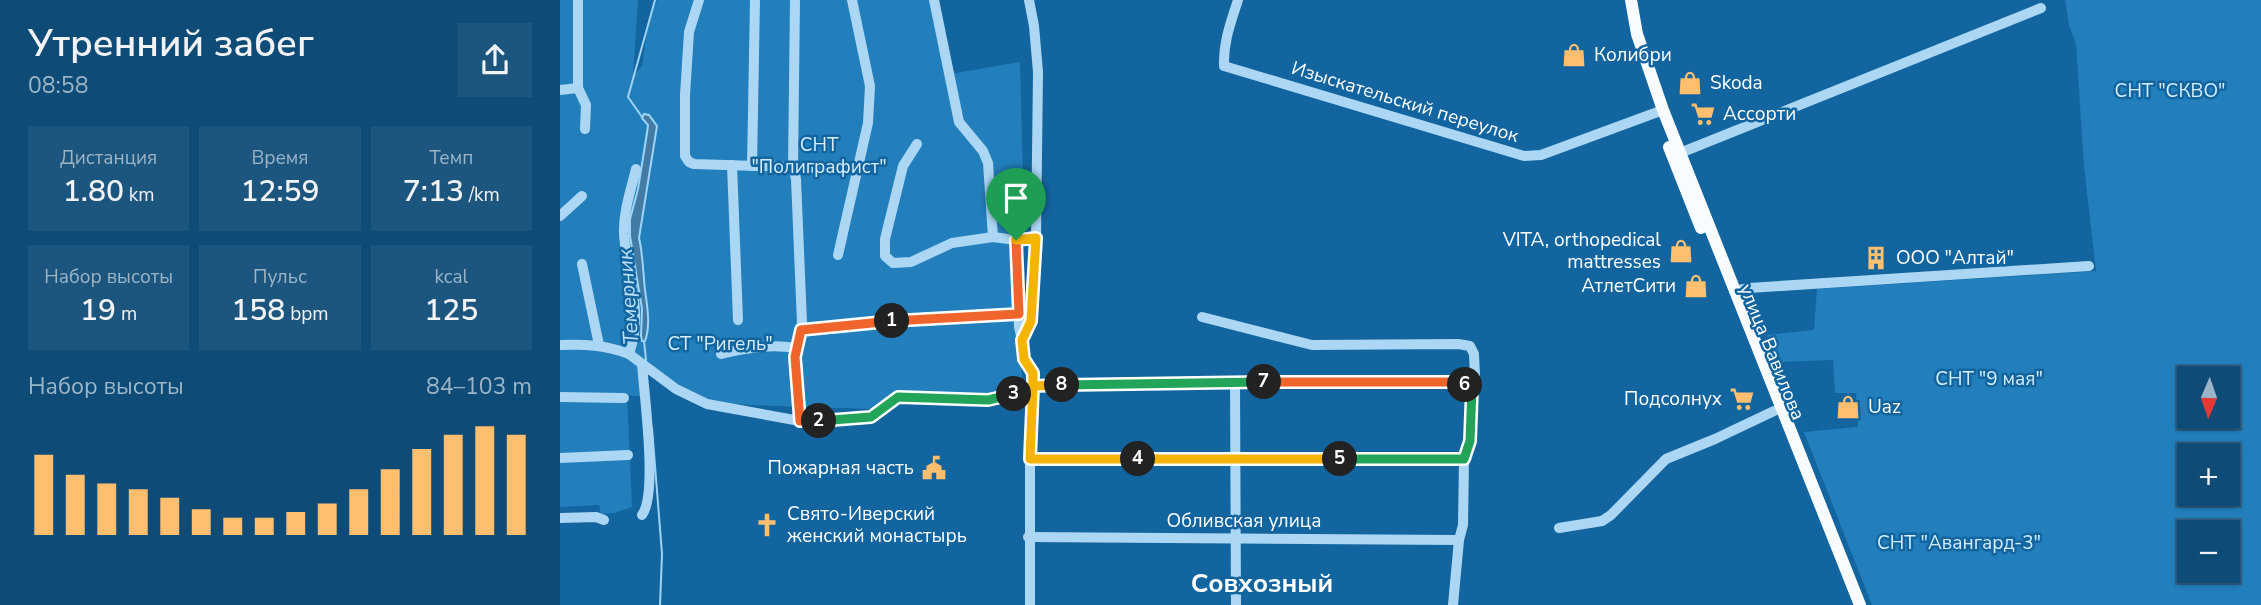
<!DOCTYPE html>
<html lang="ru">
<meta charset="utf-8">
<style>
:root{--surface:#0e4c77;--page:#1c567f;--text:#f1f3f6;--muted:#9bb4c6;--line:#2e6389;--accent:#ffbf6e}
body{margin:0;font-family:"Nunito Sans",sans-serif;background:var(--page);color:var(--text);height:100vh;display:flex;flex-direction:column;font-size:26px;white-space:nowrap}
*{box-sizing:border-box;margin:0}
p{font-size:23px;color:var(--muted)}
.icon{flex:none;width:38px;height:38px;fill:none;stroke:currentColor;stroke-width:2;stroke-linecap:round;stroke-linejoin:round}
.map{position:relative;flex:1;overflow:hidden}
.drawer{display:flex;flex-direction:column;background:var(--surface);width:560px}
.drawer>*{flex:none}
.needle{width:46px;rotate:182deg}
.tools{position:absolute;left:1617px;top:366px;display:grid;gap:14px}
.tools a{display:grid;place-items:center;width:63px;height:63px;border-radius:0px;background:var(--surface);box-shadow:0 2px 5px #0004,0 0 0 2px var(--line);font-size:35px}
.pin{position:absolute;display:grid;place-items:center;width:60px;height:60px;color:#fff;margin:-72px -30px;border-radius:50% 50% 50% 0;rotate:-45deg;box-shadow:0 0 7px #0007}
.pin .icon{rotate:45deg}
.km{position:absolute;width:35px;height:35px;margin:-18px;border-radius:50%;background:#222;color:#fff;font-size:19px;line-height:35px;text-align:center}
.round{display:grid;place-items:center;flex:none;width:74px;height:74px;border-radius:0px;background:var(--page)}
.overview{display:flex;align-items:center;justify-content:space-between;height:119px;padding:0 28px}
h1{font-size:38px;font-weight:600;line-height:52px}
.metrics{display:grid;grid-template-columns:repeat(3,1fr);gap:10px;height:119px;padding:7px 28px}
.metrics div{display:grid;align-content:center;border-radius:0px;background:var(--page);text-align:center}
.metrics b{font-size:30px;font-weight:600}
.metrics small{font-size:19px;font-weight:400}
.metrics p{font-size:19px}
.chart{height:196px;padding:14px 28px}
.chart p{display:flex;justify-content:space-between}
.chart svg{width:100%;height:126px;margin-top:7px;stroke:var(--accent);stroke-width:6}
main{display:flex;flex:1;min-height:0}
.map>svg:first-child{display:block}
.garden{fill:#227fbc;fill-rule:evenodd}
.water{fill:#437ba4;stroke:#9dd4f7;stroke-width:2}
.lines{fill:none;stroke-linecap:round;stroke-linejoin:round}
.stream{stroke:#9dd4f7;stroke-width:2}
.minor{stroke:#abd7f4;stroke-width:10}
.major{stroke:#f8fcff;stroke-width:12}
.split-1-casing{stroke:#fff;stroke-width:14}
.split-2-casing{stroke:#fff;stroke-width:14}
.split-3-casing{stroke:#fff;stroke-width:14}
.split-4-casing{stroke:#fff;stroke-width:14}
.split-5-casing{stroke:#fff;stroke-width:14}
.split-6-casing{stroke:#fff;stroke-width:14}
.split-7-casing{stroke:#fff;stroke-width:14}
.split-8-casing{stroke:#fff;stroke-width:14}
.split-9-casing{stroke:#fff;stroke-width:14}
.split-1{stroke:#f0652b;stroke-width:9}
.split-2{stroke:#f0652b;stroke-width:9}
.split-3{stroke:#22a559;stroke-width:9}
.split-4{stroke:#f5b400;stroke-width:9}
.split-5{stroke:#f5b400;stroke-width:9}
.split-6{stroke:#22a559;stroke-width:9}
.split-7{stroke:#f0652b;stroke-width:9}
.split-8{stroke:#22a559;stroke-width:9}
.split-9{stroke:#f5b400;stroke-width:9}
.labels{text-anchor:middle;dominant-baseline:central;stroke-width:5;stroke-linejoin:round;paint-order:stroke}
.poi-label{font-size:19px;fill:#fff;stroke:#13659f;text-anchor:start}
.park-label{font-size:19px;fill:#d3edfe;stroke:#13659f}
.street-label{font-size:19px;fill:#fff;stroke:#13659f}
.water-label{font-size:21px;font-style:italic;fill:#bbe2fa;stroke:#13659f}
.district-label{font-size:26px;font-weight:bold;fill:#fff;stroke:#13659f}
</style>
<main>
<section class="drawer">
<div class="overview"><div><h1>Утренний забег</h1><p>08:58</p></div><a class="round"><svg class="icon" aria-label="share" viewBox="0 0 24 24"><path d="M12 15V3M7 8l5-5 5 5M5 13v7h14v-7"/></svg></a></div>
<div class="metrics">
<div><p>Дистанция</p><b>1.80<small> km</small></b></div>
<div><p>Время</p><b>12:59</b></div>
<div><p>Темп</p><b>7:13<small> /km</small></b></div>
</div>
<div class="metrics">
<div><p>Набор высоты</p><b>19<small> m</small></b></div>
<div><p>Пульс</p><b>158<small> bpm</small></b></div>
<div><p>kcal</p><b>125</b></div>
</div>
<div class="chart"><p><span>Набор высоты</span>84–103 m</p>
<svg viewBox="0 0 160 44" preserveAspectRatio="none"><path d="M5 44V16M15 44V23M25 44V26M35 44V28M45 44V31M55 44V35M65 44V38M75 44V38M85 44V36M95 44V33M105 44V28M115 44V21M125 44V14M135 44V9M145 44V6M155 44V9"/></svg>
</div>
</section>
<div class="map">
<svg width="1701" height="605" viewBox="0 0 1701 605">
<rect width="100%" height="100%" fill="#13659f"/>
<g class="garden">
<polygon points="0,0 78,0 73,76 82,66 89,19 97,0 375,0 391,74 460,62 463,180 459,227 453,241 456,313 463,387 427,398 338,397 310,409 190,405 146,402 77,366 81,397 67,395 72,507 54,513 41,514 39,505 0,507"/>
<path d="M1505,0h196v605h-389l-68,-173 54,-5 -2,-34h-21l-2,-33 -57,2 -9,-27 47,-5 3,-41 279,-18 -12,-105 -8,-122 -7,-19zM1629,378h39v38h-39zM1629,455h39v39h-39zM1629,532h39v38h-39z"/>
</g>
<path class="water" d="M84,114l5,1 8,11 -18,112c4,17 4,34 6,52 2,16 6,35 0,51h-3l-1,-5 1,-27 -12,-73v-17l8,-30 9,-56 1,-8 -6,-7z"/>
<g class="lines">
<g class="stream">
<polyline points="82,117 68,97 95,0"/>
<polyline points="84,341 86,360"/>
<polyline points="92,428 102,554 100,605"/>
</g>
<g class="minor">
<polyline points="18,0 18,88 26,105 25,129"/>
<polyline points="139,0 129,32 125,95 125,156 129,162 134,164 297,169"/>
<polyline points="235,0 233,167 236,179 242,323 235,357 240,421"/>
<polyline points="374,0 399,122 423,151 428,163 433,237"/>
<polyline points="469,0 474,26 478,72 476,238 471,321 462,340 465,359 473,373 470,459 470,605"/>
<path d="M678,0c-7,22 -15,42 -14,66l300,90 17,-1 122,-45"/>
<polyline points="0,90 18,88"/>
<polyline points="357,144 343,166 325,239 325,256 333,263 351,262 392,243 433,237 456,240 476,238"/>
<polyline points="1120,153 1481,8"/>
<polyline points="172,165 178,320"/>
<polyline points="192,166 195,0"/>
<polyline points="0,216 22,196"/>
<polyline points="456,240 459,327 462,340"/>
<polyline points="278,255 308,123 310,86 292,0"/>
<polyline points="22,264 39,345"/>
<polyline points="1174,291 1189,288 1529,266"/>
<polyline points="642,317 752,345 898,344 910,346 914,354 915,376 912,388 910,441 904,459 903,525 899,540 893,605"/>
<polyline points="241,330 346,319 459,315"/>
<path d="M0,345c25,-1 46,0 69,9l47,35 31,15 93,17 49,-1 22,-3 27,-20 90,3 19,-4 28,-10 196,-4h228l13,6"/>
<path d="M69,354c15,-44 -2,-76 -5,-120 -1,-22 7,-44 12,-65"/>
<path d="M161,354c26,-7 49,-10 75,-6"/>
<polyline points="675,382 676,605"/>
<polyline points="0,397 64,398"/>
<polyline points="0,458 68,455"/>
<polyline points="470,459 904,459"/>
<path d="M82,515c16,-21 2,-121 0,-151"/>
<polyline points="0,518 36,517 44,520"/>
<polyline points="999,528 1042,521 1051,515 1106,459 1155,439 1214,411"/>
<polyline points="468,537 899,540"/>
</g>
<g class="major">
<polyline points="1071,0 1077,34 1103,110 1300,605"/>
<polyline points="1109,147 1141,228"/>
</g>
</g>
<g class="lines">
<g class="split-1-casing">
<polyline id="split-1" points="332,321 459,314 456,240"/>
</g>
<g class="split-2-casing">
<polyline id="split-2" points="259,421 240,421 235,357 241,330 332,321"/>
</g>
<g class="split-3-casing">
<polyline id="split-3" points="259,421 311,417 338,397 428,400 454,394"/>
</g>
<g class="split-4-casing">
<polyline id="split-4" points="454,394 473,386 470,459 578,459"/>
</g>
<g class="split-5-casing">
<polyline id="split-5" points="578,459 780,459"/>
</g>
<g class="split-6-casing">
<polyline id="split-6" points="780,459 904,459 910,441 912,388 905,385"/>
</g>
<g class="split-7-casing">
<polyline id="split-7" points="704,382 899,382 905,385"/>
</g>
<g class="split-8-casing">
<polyline id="split-8" points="502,385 704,382"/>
</g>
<g class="split-9-casing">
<polyline id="split-9" points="456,240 476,238 471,321 462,340 464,359 473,373 473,386 502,385"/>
</g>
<use href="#split-1" class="split-1"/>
<use href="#split-2" class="split-2"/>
<use href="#split-3" class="split-3"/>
<use href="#split-4" class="split-4"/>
<use href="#split-5" class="split-5"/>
<use href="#split-6" class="split-6"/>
<use href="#split-7" class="split-7"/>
<use href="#split-8" class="split-8"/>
<use href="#split-9" class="split-9"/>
</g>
<defs>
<g id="shop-bare" transform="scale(1.89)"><path d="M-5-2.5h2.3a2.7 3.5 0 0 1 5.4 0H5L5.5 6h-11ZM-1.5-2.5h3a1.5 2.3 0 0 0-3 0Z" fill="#ffbf6e" stroke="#13659f" stroke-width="2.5" paint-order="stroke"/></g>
<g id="supermarket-bare" transform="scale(1.89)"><path d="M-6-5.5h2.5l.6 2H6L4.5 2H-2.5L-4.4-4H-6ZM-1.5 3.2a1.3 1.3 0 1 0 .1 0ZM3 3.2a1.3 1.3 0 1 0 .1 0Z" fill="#ffbf6e" stroke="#13659f" stroke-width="2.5" paint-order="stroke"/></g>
<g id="building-bare" transform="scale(1.89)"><path d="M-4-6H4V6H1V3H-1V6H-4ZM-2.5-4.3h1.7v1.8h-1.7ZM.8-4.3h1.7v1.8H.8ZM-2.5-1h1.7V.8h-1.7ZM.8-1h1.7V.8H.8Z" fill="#ffbf6e" stroke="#13659f" stroke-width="2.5" paint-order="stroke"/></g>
<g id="civic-bare" transform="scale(1.89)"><path d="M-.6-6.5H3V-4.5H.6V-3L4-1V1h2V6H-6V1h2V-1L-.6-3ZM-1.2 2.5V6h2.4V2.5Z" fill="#ffbf6e" stroke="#13659f" stroke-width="2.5" paint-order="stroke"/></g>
<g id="church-bare" transform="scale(1.89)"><path d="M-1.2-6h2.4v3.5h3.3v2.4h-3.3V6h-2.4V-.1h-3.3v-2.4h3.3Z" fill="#ffbf6e" stroke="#13659f" stroke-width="2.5" paint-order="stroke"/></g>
</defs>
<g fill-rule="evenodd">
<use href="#shop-bare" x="1014" y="55"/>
<use href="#shop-bare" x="1130" y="83"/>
<use href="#supermarket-bare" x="1143" y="114"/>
<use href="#shop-bare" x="1121" y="251"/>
<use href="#building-bare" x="1316" y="258"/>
<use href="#shop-bare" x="1136" y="286"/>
<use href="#supermarket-bare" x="1182" y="399"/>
<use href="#shop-bare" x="1288" y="407"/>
<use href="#civic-bare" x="374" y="468"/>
<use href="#church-bare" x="207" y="525"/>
</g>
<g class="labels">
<g class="poi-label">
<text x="1034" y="55">Колибри</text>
<text x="1150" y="83">Skoda</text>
<text x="1163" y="114">Ассорти</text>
<text x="1101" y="240" text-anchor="end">VITA, orthopedical<tspan x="1101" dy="22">mattresses</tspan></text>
<text x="1336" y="258">ООО "Алтай"</text>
<text x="1116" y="286" text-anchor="end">АтлетСити</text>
<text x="1162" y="399" text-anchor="end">Подсолнух</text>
<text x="1308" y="407">Uaz</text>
<text x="354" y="468" text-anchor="end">Пожарная часть</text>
<text x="227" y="514">Свято-Иверский<tspan x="227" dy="22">женский монастырь</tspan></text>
</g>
<g class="park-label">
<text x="1610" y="91">СНТ "СКВО"</text>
<text x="259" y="145">СНТ<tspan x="259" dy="22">"Полиграфист"</tspan></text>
<text x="160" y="344">СТ "Ригель"</text>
<text x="1429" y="379">СНТ "9 мая"</text>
<text x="1399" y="543">СНТ "Авангард-3"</text>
</g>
<g class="street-label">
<text transform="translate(845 102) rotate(17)">Изыскательский переулок</text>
<text transform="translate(1212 352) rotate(68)">улица Вавилова</text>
<text x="684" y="521">Обливская улица</text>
</g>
<g class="water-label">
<text transform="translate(68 297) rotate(-94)">Темерник</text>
</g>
<g class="district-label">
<text x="702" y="583">Совхозный</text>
</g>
</g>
</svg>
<div class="tools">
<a><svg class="needle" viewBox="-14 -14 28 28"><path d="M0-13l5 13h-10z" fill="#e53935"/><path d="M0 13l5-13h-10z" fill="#9bb4c6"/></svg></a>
<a>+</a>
<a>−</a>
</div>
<div class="pin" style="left:456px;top:240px;background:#1e9e55"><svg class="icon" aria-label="arrive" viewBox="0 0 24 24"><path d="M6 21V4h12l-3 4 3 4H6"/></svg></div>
<b class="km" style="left:332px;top:321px">1</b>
<b class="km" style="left:259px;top:421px">2</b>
<b class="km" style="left:454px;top:394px">3</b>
<b class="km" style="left:578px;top:459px">4</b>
<b class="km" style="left:780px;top:459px">5</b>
<b class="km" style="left:905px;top:385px">6</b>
<b class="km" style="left:704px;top:382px">7</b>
<b class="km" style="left:502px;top:385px">8</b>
</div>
</main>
